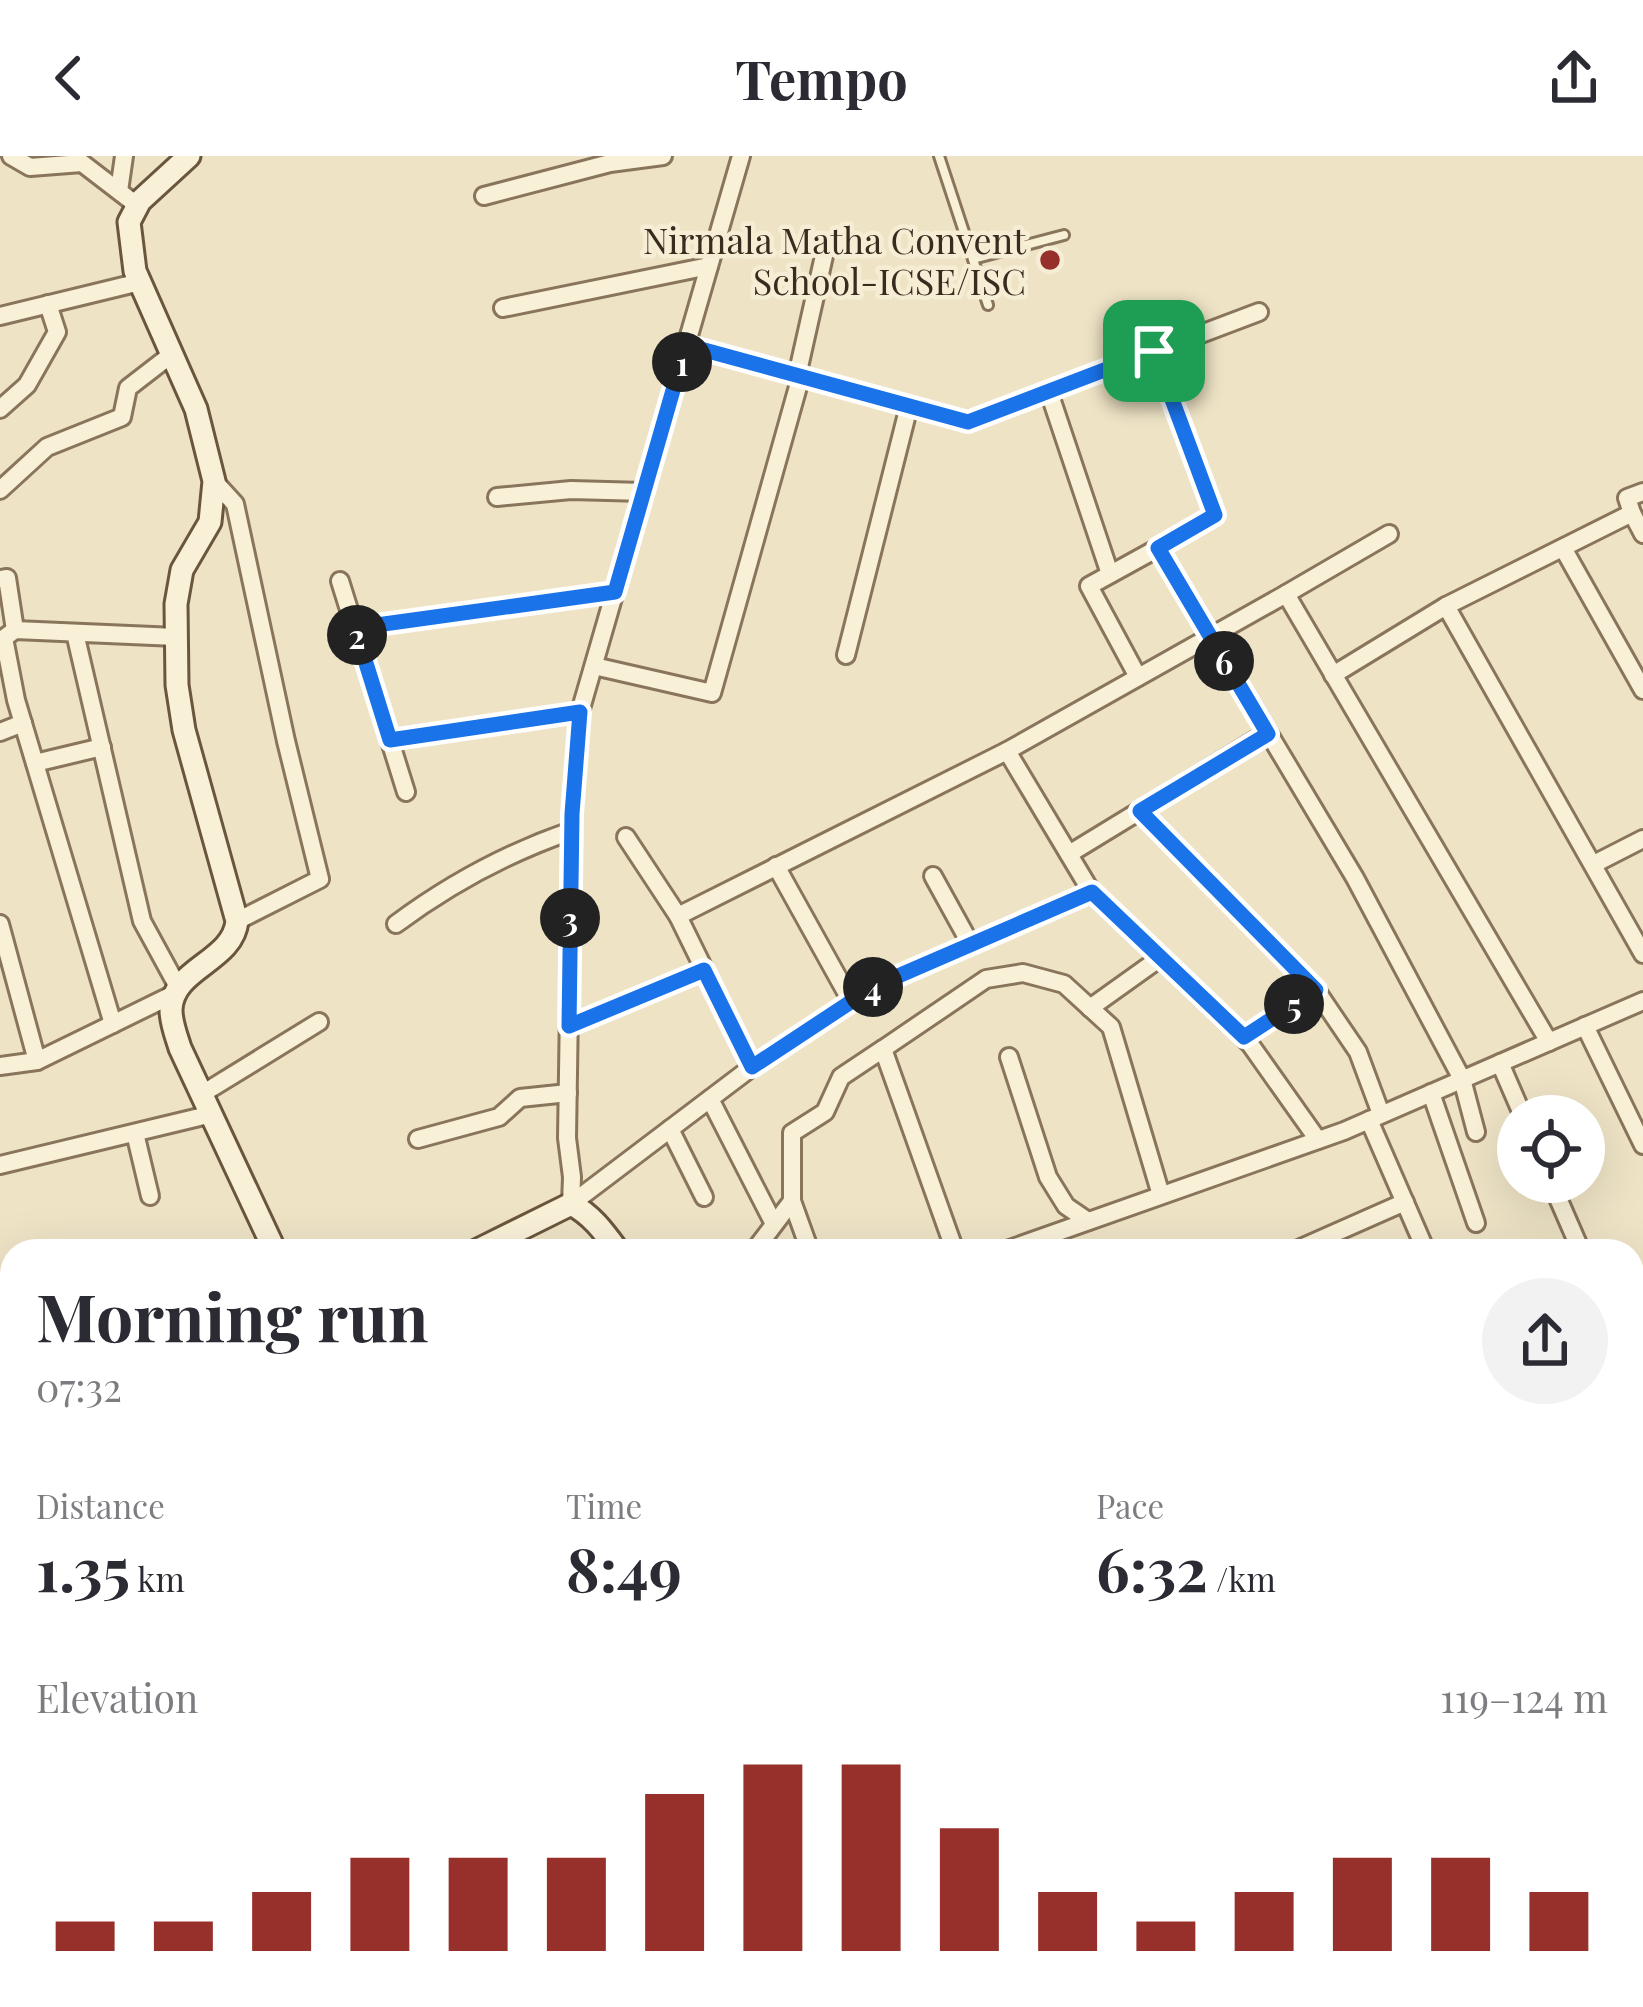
<!DOCTYPE html>
<meta charset="utf-8">
<style>
:root{--surface:#fff;--page:#f2f2f3;--text:#2b2b33;--muted:#7c7c81;--accent:#972f2b}
body{margin:0;font-family:"Playfair Display",serif;background:var(--page);color:var(--text);height:100vh;display:flex;flex-direction:column;font-size:45px;white-space:nowrap}
*{box-sizing:border-box;margin:0}
p{font-size:39px;color:var(--muted)}
.icon{flex:none;width:66px;height:66px;fill:none;stroke:currentColor;stroke-width:2;stroke-linecap:round;stroke-linejoin:round}
.map{position:relative;flex:1;overflow:hidden}
.details{position:absolute;left:0px;top:1083px;width:1644px;height:768px;display:flex;flex-direction:column;background:var(--surface);border-radius:36px 36px 0 0;box-shadow:0 12px 48px #0002}
.details>*{flex:none}
.buttons{position:absolute;left:1497px;top:939px;display:grid;gap:24px}
.buttons a{display:grid;place-items:center;width:108px;height:108px;border-radius:50%;background:var(--surface);box-shadow:0 12px 48px #0002;font-size:60px}
.pin{position:absolute;display:grid;place-items:center;width:102px;height:102px;color:#fff;margin:-51px;border-radius:24px;box-shadow:0 6px 18px #0006}
.km{position:absolute;width:60px;height:60px;margin:-30px;border-radius:50%;background:#222;color:#fff;font-size:33px;line-height:60px;text-align:center}
.round{display:grid;place-items:center;flex:none;width:126px;height:126px;border-radius:63px;background:var(--page)}
.head{display:flex;align-items:center;justify-content:space-between;height:204px;padding:0 36px}
h1{font-size:66px;font-weight:700;line-height:90px}
.figures{display:grid;grid-template-columns:repeat(3,1fr);gap:18px;height:204px;padding:12px 36px}
.figures div{display:grid;align-content:center}
.figures b{font-size:60px;font-weight:700}
.figures small{font-size:33px;font-weight:400}
.figures p{font-size:33px}
.chart{height:336px;padding:24px 36px}
.chart p{display:flex;justify-content:space-between}
.chart svg{width:100%;height:216px;margin-top:12px;stroke:var(--accent);stroke-width:6}
header{display:flex;justify-content:space-between;align-items:center;height:156px;padding:0 36px;background:var(--surface);font-size:54px;font-weight:700}
.map>svg:first-child{display:block}
.lines{fill:none;stroke-linecap:round;stroke-linejoin:round}
.lane-casing{stroke:#89755b;stroke-width:14}
.street-casing{stroke:#89755b;stroke-width:22}
.secondary-casing{stroke:#6a563e;stroke-width:27}
.lane{stroke:#f9f0d8;stroke-width:8}
.street{stroke:#f9f0d8;stroke-width:16}
.secondary{stroke:#f9f0d8;stroke-width:21}
.route-casing{stroke:#fff;stroke-width:24}
.route{stroke:#1a73e8;stroke-width:15}
.poi-dot{fill:#972f2b;stroke:#f5edd4;stroke-width:4.5}
.labels{text-anchor:middle;dominant-baseline:central;stroke-width:9;stroke-linejoin:round;paint-order:stroke}
.poi-label{font-size:36px;fill:#392c1f;stroke:#f5edd4;text-anchor:end}
</style>
<header><svg class="icon" aria-label="back" viewBox="0 0 24 24"><path d="M15 5l-7 7 7 7"/></svg>Tempo<svg class="icon" aria-label="share" viewBox="0 0 24 24"><path d="M12 15V3M7 8l5-5 5 5M5 13v7h14v-7"/></svg></header>
<div class="map">
<svg width="1643" height="1851" viewBox="0 0 1643 1851">
<rect width="100%" height="100%" fill="#eee3c5"/>
<g class="lines">
<g class="lane-casing">
<g id="lane">
<polyline points="939,0 988,149"/>
<polyline points="973,103 1064,79"/>
</g>
</g>
<g class="street-casing">
<g id="street">
<polyline points="11,0 30,11 82,7 138,50"/>
<polyline points="119,35 124,0"/>
<polyline points="484,40 610,7 663,0"/>
<polyline points="503,152 709,110"/>
<polyline points="0,160 140,126"/>
<polyline points="686,189 968,266 1259,156"/>
<polyline points="1155,195 1215,359 1158,392"/>
<polyline points="797,220 826,91"/>
<polyline points="1049,236 1110,418"/>
<polyline points="0,253 27,229 57,176 48,148"/>
<polyline points="214,325 235,348 286,585 320,723 237,765"/>
<polyline points="0,334 47,291 122,261 128,232 172,198"/>
<polyline points="497,341 571,334 644,336"/>
<polyline points="1632,357 1627,342 1643,336"/>
<polyline points="1563,392 1643,534"/>
<polyline points="0,423 7,422 15,474"/>
<polyline points="340,425 406,636"/>
<polyline points="1286,438 1389,378"/>
<polyline points="1446,450 1643,798"/>
<polyline points="355,472 615,436"/>
<polyline points="75,477 142,765 178,831"/>
<polyline points="846,499 909,250"/>
<polyline points="594,510 712,537 801,220"/>
<polyline points="1333,519 1446,450 1632,357 1643,378"/>
<polyline points="1138,521 1089,430 1158,392 1355,722 1462,923 1476,976"/>
<polyline points="0,576 23,567"/>
<polyline points="390,584 580,556"/>
<polyline points="1007,595 1092,737"/>
<polyline points="35,607 102,591"/>
<polyline points="1140,655 1318,837 1358,896 1381,958"/>
<polyline points="626,681 678,760"/>
<polyline points="1069,698 1267,577"/>
<polyline points="1594,708 1643,683"/>
<polyline points="776,710 851,845"/>
<polyline points="933,720 971,789"/>
<polyline points="0,768 37,905 172,839"/>
<path d="M396,768c54,-40 111,-71 175,-93"/>
<polyline points="1090,852 1160,802"/>
<polyline points="113,868 16,544 4,482 15,474 176,481"/>
<polyline points="569,870 704,814"/>
<polyline points="1585,870 1643,989"/>
<polyline points="1243,881 1315,834"/>
<polyline points="883,893 986,823 1023,817 1064,828 1111,871 1161,1039"/>
<polyline points="1009,901 1048,1021 1066,1050 1088,1065"/>
<polyline points="1500,907 1523,960"/>
<polyline points="0,910 37,905"/>
<polyline points="752,911 678,760 1007,595 1286,438 1549,886"/>
<polyline points="1431,937 1476,1067"/>
<polyline points="202,938 319,866"/>
<polyline points="710,943 774,1068"/>
<polyline points="1369,964 1426,1095"/>
<polyline points="670,973 704,1041"/>
<polyline points="135,977 150,1040"/>
<polyline points="418,983 499,961 520,942 568,937"/>
<polyline points="0,1009 212,958"/>
<polyline points="1551,1026 1581,1095"/>
<polyline points="792,1045 810,1095"/>
<polyline points="571,1048 572,1021 567,982 572,658 580,556 741,0"/>
<polyline points="571,1048 752,911 875,830 1092,737 1250,888 1318,984"/>
<polyline points="754,1095 792,1045 792,977 825,956 841,921 883,893 955,1095"/>
<polyline points="1004,1095 1344,975 1643,845"/>
<polyline points="1294,1095 1405,1046"/>
<polyline points="0,1185 12,1181"/>
<polyline points="1632,1213 1643,1238"/>
<polyline points="0,1309 12,1305"/>
<polyline points="0,1362 12,1357"/>
<polyline points="1632,1422 1643,1415"/>
<polyline points="1,1464 12,1463"/>
<polyline points="0,1688 7,1686"/>
<polyline points="1632,1752 1643,1745"/>
<polyline points="521,1839 524,1851"/>
<polyline points="791,1839 796,1851"/>
<polyline points="1387,1839 1393,1851"/>
<polyline points="1574,1839 1580,1851"/>
<polyline points="602,1851 608,1848"/>
<polyline points="912,1851 937,1839"/>
<polyline points="1124,1851 1151,1839"/>
<polyline points="1345,1851 1373,1839"/>
<polyline points="1461,1851 1482,1839"/>
<polyline points="1641,1851 1643,1850"/>
</g>
</g>
<g class="secondary-casing">
<g id="secondary">
<path d="M189,0l-49,45 -11,21 6,49 61,138 18,72 -4,41 -28,48 -6,34 1,81 7,45 53,191c-4,41 -65,47 -66,89 0,13 5,25 9,38l95,203"/>
<path d="M476,1095l95,-47c21,11 33,28 47,47"/>
<polyline points="1034,1839 1039,1851"/>
</g>
</g>
<use href="#lane" class="lane"/>
<use href="#street" class="street"/>
<use href="#secondary" class="secondary"/>
</g>
<g class="lines">
<g class="route-casing">
<polygon id="route" points="686,189 968,266 1154,195 1215,359 1158,392 1268,578 1140,655 1316,834 1244,881 1092,736 875,830 752,911 704,814 569,870 572,658 580,556 390,584 355,472 615,436"/>
</g>
<use href="#route" class="route"/>
</g>
<circle class="poi-dot" cx="1050" cy="104" r="12"/>
<g class="labels">
<g class="poi-label">
<text x="1026" y="83">Nirmala Matha Convent<tspan x="1026" dy="41">School-ICSE/ISC</tspan></text>
</g>
</g>
</svg>
<div class="buttons">
<a><svg class="icon" aria-label="locate" viewBox="0 0 24 24"><circle cx="12" cy="12" r="6"/><path d="M12 2v4M12 18v4M2 12h4M18 12h4"/></svg></a>
</div>
<div class="pin" style="left:1154px;top:195px;background:#1e9e55"><svg class="icon" aria-label="arrive" viewBox="0 0 24 24"><path d="M6 21V4h12l-3 4 3 4H6"/></svg></div>
<b class="km" style="left:682px;top:206px">1</b>
<b class="km" style="left:357px;top:479px">2</b>
<b class="km" style="left:570px;top:762px">3</b>
<b class="km" style="left:873px;top:831px">4</b>
<b class="km" style="left:1294px;top:848px">5</b>
<b class="km" style="left:1224px;top:505px">6</b>
<section class="details">
<div class="head"><div><h1>Morning run</h1><p>07:32</p></div><a class="round"><svg class="icon" aria-label="share" viewBox="0 0 24 24"><path d="M12 15V3M7 8l5-5 5 5M5 13v7h14v-7"/></svg></a></div>
<div class="figures">
<div><p>Distance</p><b>1.35<small> km</small></b></div>
<div><p>Time</p><b>8:49</b></div>
<div><p>Pace</p><b>6:32<small> /km</small></b></div>
</div>
<div class="chart"><p><span>Elevation</span>119–124 m</p>
<svg viewBox="0 0 160 44" preserveAspectRatio="none"><path d="M5 44V38M15 44V38M25 44V32M35 44V25M45 44V25M55 44V25M65 44V12M75 44V6M85 44V6M95 44V19M105 44V32M115 44V38M125 44V32M135 44V25M145 44V25M155 44V32"/></svg>
</div>
</section>
</div>
